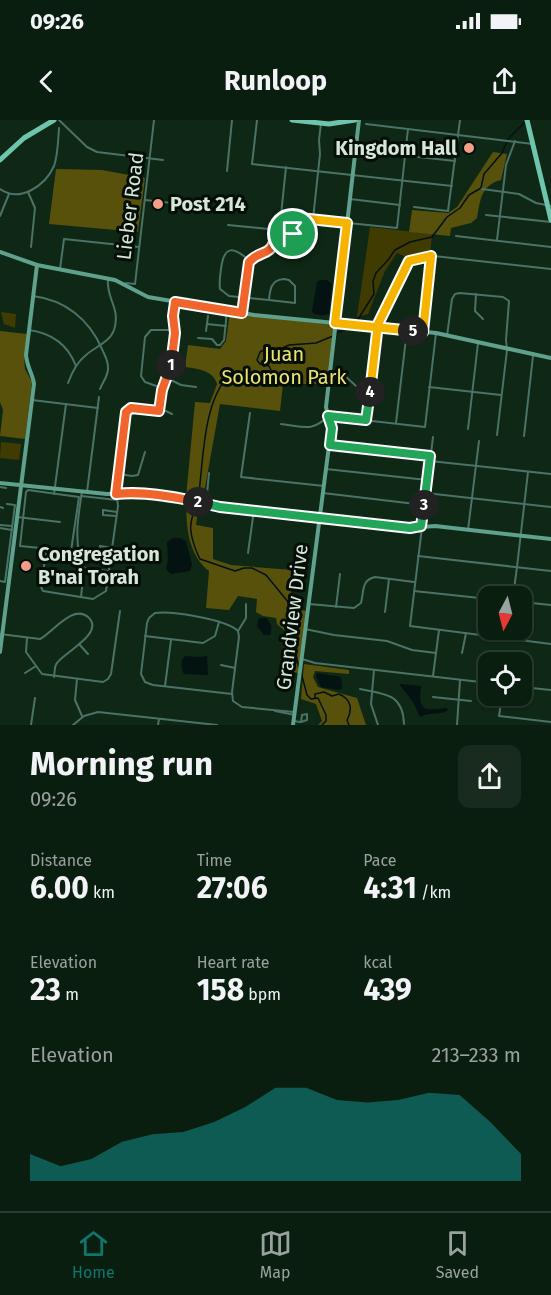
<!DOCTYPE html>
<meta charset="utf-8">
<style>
:root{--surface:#0a1e10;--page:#182b1e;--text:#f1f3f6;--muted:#99a29f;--line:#2a3c30;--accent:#0f766e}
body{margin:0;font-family:"Fira Sans",sans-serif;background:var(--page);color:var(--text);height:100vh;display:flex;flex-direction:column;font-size:22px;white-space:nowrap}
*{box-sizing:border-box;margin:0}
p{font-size:20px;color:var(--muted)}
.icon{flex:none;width:33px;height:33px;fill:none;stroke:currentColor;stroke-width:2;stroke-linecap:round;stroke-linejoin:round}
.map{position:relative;height:605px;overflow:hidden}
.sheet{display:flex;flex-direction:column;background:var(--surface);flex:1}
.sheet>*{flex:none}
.needle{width:39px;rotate:187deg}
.controls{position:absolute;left:478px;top:466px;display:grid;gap:12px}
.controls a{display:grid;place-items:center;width:54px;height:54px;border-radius:12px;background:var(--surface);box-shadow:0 2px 4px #0004,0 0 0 2px var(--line);font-size:30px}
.pin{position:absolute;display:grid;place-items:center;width:51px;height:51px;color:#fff;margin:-26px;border:3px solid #fff;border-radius:50%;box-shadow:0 2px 6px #0007}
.km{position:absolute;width:30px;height:30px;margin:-15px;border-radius:50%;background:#222;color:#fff;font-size:16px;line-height:30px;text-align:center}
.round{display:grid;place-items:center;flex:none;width:63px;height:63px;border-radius:12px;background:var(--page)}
.summary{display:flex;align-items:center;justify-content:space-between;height:102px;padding:0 30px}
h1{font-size:33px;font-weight:700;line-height:45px}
.figures{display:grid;grid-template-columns:repeat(3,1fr);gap:9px;height:102px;padding:6px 30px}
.figures div{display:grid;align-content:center}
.figures b{font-size:30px;font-weight:700}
.figures small{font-size:16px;font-weight:400}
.figures p{font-size:16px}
.chart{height:168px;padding:12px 30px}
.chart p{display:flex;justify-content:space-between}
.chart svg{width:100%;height:108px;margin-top:6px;fill:var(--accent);opacity:.7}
.status{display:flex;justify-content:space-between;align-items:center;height:42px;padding:0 30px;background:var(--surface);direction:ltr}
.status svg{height:16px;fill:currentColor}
header{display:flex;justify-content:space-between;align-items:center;height:78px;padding:0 30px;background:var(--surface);font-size:27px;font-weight:700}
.tabs{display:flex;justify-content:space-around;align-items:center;height:84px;border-top:2px solid var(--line);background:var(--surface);font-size:16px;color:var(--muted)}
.tabs a{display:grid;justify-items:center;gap:3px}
.tabs .selected{color:var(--accent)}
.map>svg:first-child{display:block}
.green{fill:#403b00}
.forest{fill:#57510b}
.water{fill:#041212}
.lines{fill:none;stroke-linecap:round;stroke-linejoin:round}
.stream{stroke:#041212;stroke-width:1.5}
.street{stroke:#4b7267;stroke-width:2}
.secondary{stroke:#60a18e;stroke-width:4}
.primary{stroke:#6fc4ac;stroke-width:5}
.split-1-casing{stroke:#fff;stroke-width:12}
.split-2-casing{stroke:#fff;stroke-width:12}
.split-3-casing{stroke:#fff;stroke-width:12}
.split-4-casing{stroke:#fff;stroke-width:12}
.split-5-casing{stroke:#fff;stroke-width:12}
.split-6-casing{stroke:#fff;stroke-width:12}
.split-1{stroke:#f0652b;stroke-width:8}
.split-2{stroke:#f0652b;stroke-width:8}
.split-3{stroke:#22a559;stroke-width:8}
.split-4{stroke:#22a559;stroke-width:8}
.split-5{stroke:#f5b400;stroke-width:8}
.split-6{stroke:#f5b400;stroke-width:8}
.poi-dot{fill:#f49e88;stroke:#050e07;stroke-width:2}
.labels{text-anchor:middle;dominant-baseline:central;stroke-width:6;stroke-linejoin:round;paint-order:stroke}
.poi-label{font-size:20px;font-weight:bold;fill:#d6e6d9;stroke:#050e07;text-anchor:start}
.street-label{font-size:20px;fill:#d6e6d9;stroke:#050e07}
.park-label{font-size:20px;fill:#ede370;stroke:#050e07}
</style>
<div class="status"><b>09:26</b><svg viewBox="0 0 49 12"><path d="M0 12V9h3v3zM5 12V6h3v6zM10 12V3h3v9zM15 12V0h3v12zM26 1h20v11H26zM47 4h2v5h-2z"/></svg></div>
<header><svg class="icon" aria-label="back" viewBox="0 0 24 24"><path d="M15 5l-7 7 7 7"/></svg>Runloop<svg class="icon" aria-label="share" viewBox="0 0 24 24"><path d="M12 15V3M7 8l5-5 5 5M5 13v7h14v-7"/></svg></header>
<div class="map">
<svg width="551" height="605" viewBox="0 0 551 605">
<rect width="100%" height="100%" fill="#0e2815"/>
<g class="green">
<polygon points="370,107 432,114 430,135 411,139 397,133 385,151 368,194 357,197"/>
<polygon points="1,192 16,194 15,208 4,204"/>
<polygon points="1,322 21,324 19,340 0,338"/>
</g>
<g class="forest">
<path d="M493,32l14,2 -6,26c-20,5 -21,21 -24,38l-6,5 -20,5 -1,8 -41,-4 3,-22 36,3 9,-6z"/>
<polygon points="56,49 102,50 145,58 138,112 49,104"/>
<path d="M230,192l104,13 -6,59h-45l-3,27 -60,-7 -17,95 -17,-2 9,-95 15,1 7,-19c-4,-14 -19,-15 -32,-17l3,-22 32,4 6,-8z"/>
<polygon points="0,211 27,214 24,238 25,249 32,262 25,319 0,316 3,290 0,282"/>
<path d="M187,382l12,3 -3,20 17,3v31l18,6 61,5 -2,38 16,3 -8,62 -4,-1 -3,-13 -8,-10 3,-17 -9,-8 -1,-6 -13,-2 -7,-4 1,-13 -19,-3 -9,14 -23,-2 3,-37c-20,-15 -24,-45 -22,-69z"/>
<polygon points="304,544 349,550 349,554 315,551 313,557 318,567 357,578 366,605 318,605 322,601 316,584 301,579"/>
</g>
<g class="water">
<path d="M320,160h7l5,4 -3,30c-5,2 -12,2 -17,-2l5,-30z"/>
<polygon points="173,418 180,418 186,421 192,445 190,451 171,454 166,449 168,440 167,422"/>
<path d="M259,498h7c5,5 7,10 4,17h-6l-7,-9z"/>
<path d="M185,536l14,1 8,-1 1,19 -24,-1c-3,-5 -4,-14 1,-18z"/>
<polygon points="317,553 341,557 342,568 339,570 321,567 316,557"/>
<path d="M399,564l22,2c-3,27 3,24 26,22l1,2c-7,6 -17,1 -28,7l-7,-15z"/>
</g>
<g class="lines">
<g class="stream">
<polyline points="355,204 374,174 373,161 376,153 388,140 395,130 410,122 432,117 447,97 460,88 469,75 481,68 484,54 502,33 508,19 524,3"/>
<polyline points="337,213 351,207"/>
<path d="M299,548l-6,-25v-14l-4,-9v-17l-23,-28 -14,-7h-8l-9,3 -35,-12c-4,-7 -11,-27 -9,-35 1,-10 6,-21 8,-31 4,-33 5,-91 28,-115l23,-1 13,7 6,-5 3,-7 -3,-6 -9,-2 -3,-4 3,-8 8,-4 10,2 11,-5 27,-2 17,-7"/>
<polyline points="301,552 307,575 311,579 318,578 326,595 326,601 322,605"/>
<path d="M315,578v-4l9,-2 8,4 7,-2c12,5 14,15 8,26l2,5"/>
</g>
<g class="street">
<polyline points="59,0 87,27 97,32 163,40"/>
<polyline points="257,0 252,44 452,66"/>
<polyline points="366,4 533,24"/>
<polyline points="355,30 455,41"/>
<polyline points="227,51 232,0"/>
<path d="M0,69c20,14 45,-3 54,-23 4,-11 4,-26 5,-38"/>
<polyline points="482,69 519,74 536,83 551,86"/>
<polyline points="28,72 35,88 31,127"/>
<polyline points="350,79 400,85"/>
<polyline points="145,80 190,85"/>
<polyline points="414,87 448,91 460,0"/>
<polyline points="281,95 286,47"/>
<polyline points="486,95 551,102"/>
<polyline points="0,96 9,74"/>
<polyline points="313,99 320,34 319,20 321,3"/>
<polyline points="228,105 288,111 293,114"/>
<polyline points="294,115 299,108 300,98 397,108 408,9"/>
<polyline points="294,115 297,121 296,134"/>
<polyline points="456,116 551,127"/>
<polyline points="497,120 506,45 515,21"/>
<path d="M250,141c-16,-14 -26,-17 -29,8 -1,7 -2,13 -1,20l9,7 40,4"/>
<polyline points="60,149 64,119 139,127"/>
<path d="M284,159l5,1 6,6v17l-26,-3c1,-11 2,-20 15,-21z"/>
<polyline points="124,165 126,163 135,164 154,0"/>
<polyline points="476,174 475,191 483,199"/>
<path d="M33,176c32,4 56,23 69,53 2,5 6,11 6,18 1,8 -5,14 -8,22"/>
<path d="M245,177c1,-10 -1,-24 3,-33 8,-17 25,-1 28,-34"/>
<polyline points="242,192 243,177"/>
<polyline points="244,193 246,178"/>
<polyline points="207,204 226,206"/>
<path d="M29,210c22,3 39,15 47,36"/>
<polyline points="206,211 208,196"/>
<polyline points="423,211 431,136"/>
<polyline points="447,216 452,179 455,174 460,173 503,177 509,181 506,220 507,230 497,315"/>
<polyline points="198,218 212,219 217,225 220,225 224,220 227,191"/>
<polyline points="329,253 344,255 356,266 369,270"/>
<polyline points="167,258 181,265 196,267"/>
<path d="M68,263c4,-11 9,-21 18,-28 9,-8 24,-13 28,-25 7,-23 -8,-30 -6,-51"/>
<polyline points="429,267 501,275"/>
<polyline points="162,268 145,262 141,256 145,217 151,210 175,210"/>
<polyline points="32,280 98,288"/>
<polyline points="159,291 162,270 171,247 175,212 173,196 175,182"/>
<polyline points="250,293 241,357 324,366"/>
<polyline points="367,300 378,205 410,141 434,136 551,149"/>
<polyline points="396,303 407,210"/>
<path d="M281,304c21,2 31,9 47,-8l97,11 11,-94"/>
<polyline points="468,309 478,223"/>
<polyline points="524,316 533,236"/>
<polyline points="433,317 410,506 551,524"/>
<polyline points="330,325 430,336"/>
<polyline points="430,341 551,354"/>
<polyline points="326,349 427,360"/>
<polyline points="118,354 132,356 138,355 145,332"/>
<polyline points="0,367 6,368"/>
<polygon points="28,370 79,377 71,431 20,426 26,372"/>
<path d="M82,372c-4,24 -9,54 2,76"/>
<polyline points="87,372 99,277"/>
<polyline points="323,373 424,385"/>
<polyline points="426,373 551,387"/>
<polyline points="54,374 66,284"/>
<polyline points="81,376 117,380"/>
<polyline points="206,384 209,353"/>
<polyline points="0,387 3,388"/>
<polyline points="103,390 103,395 116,396"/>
<polyline points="103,390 117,392"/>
<polyline points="17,397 60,402"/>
<polyline points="0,405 12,406"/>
<polyline points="0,408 12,410"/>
<polyline points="468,410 479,321"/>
<polyline points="112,432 99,430 100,426 112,428"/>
<polyline points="248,433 254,390"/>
<polyline points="79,435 46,432 41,467 43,471 93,479 106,471 118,386 116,367 126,292 131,288 135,288 166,291 172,294"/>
<polyline points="418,436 551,451"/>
<polyline points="517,447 528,352"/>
<polyline points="84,448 108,451"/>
<polyline points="0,461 5,462 15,385 7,384"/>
<polyline points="414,471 489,479"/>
<polyline points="81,477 84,448"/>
<polyline points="513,477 517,447"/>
<polyline points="522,482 551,485"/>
<path d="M309,484l45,4 7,-5c3,-11 0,-23 14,-26l39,5"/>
<polyline points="336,487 340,454"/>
<polyline points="385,492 389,459"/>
<polyline points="305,509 334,515 387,521 412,530 436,533"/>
<polyline points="238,511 239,517 232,572 233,581 242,587 294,592"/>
<polyline points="238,511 246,498 246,484"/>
<path d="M0,514l40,5c13,-7 33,-35 48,-22 18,16 -25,36 -31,46 -3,3 -2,9 -3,14"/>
<polyline points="145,516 203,523 215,516 219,502"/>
<polyline points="27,518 26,532 42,554 103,562 108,559 111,554 120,491"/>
<polyline points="79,524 88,534"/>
<polyline points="462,533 466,513"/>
<polyline points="302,539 315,543 489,563"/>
<polyline points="221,545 235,548"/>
<polyline points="374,550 371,584 378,605"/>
<polyline points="25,553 36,546"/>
<polyline points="433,556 439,510"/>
<polyline points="77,559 75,580 82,596"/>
<polyline points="165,566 171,520"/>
<polyline points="522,567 551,570"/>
<path d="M360,569c24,5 43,4 44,35"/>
<path d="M232,574l-79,-9 -8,-3 -4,-8 6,-51 2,-5 6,-5c16,-2 71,6 83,18"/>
<polyline points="502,576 499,596 551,602"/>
<polyline points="433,577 471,581"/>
<polyline points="275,591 295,595"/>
<polyline points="294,601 300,602 301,602 307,600 307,594 302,595 301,602"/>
<polyline points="31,605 35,578"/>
<polyline points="73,605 84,596 98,592 217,605"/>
<polyline points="158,605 159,599"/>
<polyline points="457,605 460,560"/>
</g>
<g class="secondary">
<polyline points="0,132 37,145 115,160 148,177 254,195 436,213 551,238"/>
<polyline points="0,363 107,374 133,373 173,377 220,386 320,398 410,408 435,406 551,419"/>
<path d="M0,532l34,-268c-1,-10 -7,-16 -8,-29l11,-90"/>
<polyline points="293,605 331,310 326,287 359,0"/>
</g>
<g class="primary">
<polyline points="292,0 329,4 355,0"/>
<polyline points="527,0 551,100"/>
<polyline points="0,40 24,18 54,0"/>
</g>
</g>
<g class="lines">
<g class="split-1-casing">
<path id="split-1" d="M171,245l4,-32 -2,-17 2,-14 67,11 7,-51c14,-15 24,-2 27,-32l17,4"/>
</g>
<g class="split-2-casing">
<path id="split-2" d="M171,245l-9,25 -3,21 -28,-3 -5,4 -10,82c27,-3 55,2 82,8"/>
</g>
<g class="split-3-casing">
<polyline id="split-3" points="198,382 220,387 410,408 421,406 424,385"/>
</g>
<g class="split-4-casing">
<polyline id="split-4" points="370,272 366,300 328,296 332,308 330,325 430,336 424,385"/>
</g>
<g class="split-5-casing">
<polyline id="split-5" points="370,272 378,204 409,141 431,136 423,212 413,211"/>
</g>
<g class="split-6-casing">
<polyline id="split-6" points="293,114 294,115 299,108 300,98 347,103 335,203 413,211"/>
</g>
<use href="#split-1" class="split-1"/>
<use href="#split-2" class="split-2"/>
<use href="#split-3" class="split-3"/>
<use href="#split-4" class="split-4"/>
<use href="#split-5" class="split-5"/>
<use href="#split-6" class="split-6"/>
</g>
<g class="poi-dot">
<circle cx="469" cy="28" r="6"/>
<circle cx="158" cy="84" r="6"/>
<circle cx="26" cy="446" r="6"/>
</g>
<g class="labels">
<g class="poi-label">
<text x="457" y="28" text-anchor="end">Kingdom Hall</text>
<text x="170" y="84">Post 214</text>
<text x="38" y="434">Congregation<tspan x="38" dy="23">B'nai Torah</tspan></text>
</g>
<g class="street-label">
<text transform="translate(130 86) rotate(-83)">Lieber Road</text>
<text transform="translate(292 497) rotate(-83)">Grandview Drive</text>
</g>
<g class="park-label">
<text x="284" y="234">Juan<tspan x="284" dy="23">Solomon Park</tspan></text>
</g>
</g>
</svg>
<div class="controls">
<a><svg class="needle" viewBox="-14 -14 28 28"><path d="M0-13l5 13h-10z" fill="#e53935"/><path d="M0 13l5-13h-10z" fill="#99a29f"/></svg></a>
<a><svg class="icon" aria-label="locate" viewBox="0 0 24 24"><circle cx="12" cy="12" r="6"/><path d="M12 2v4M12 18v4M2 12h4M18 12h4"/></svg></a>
</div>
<div class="pin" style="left:293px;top:114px;background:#1e9e55"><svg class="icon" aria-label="arrive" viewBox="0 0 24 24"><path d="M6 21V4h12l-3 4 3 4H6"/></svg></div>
<b class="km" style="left:171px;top:245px">1</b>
<b class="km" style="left:198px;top:382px">2</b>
<b class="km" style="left:424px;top:385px">3</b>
<b class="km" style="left:370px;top:272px">4</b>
<b class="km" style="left:413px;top:211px">5</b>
</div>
<section class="sheet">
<div class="summary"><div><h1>Morning run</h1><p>09:26</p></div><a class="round"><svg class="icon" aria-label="share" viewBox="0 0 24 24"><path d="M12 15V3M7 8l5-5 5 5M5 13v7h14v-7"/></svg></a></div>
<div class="figures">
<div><p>Distance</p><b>6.00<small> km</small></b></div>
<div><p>Time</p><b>27:06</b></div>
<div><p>Pace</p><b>4:31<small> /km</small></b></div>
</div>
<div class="figures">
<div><p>Elevation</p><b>23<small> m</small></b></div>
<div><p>Heart rate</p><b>158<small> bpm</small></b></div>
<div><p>kcal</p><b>439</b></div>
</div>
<div class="chart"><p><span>Elevation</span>213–233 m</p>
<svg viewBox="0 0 160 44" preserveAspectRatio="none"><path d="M0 44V33L10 38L20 35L30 28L40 25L50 24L60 20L70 14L80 6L90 6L100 11L110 12L120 11L130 8L140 9L150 20L160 33V44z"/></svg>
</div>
</section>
<nav class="tabs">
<a class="selected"><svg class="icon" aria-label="home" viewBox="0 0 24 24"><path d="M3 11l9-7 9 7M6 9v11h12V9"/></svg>Home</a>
<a><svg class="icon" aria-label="map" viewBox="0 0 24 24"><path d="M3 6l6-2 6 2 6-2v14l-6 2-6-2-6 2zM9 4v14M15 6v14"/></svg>Map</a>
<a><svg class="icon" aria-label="saved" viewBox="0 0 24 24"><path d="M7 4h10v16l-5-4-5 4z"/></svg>Saved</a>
</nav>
